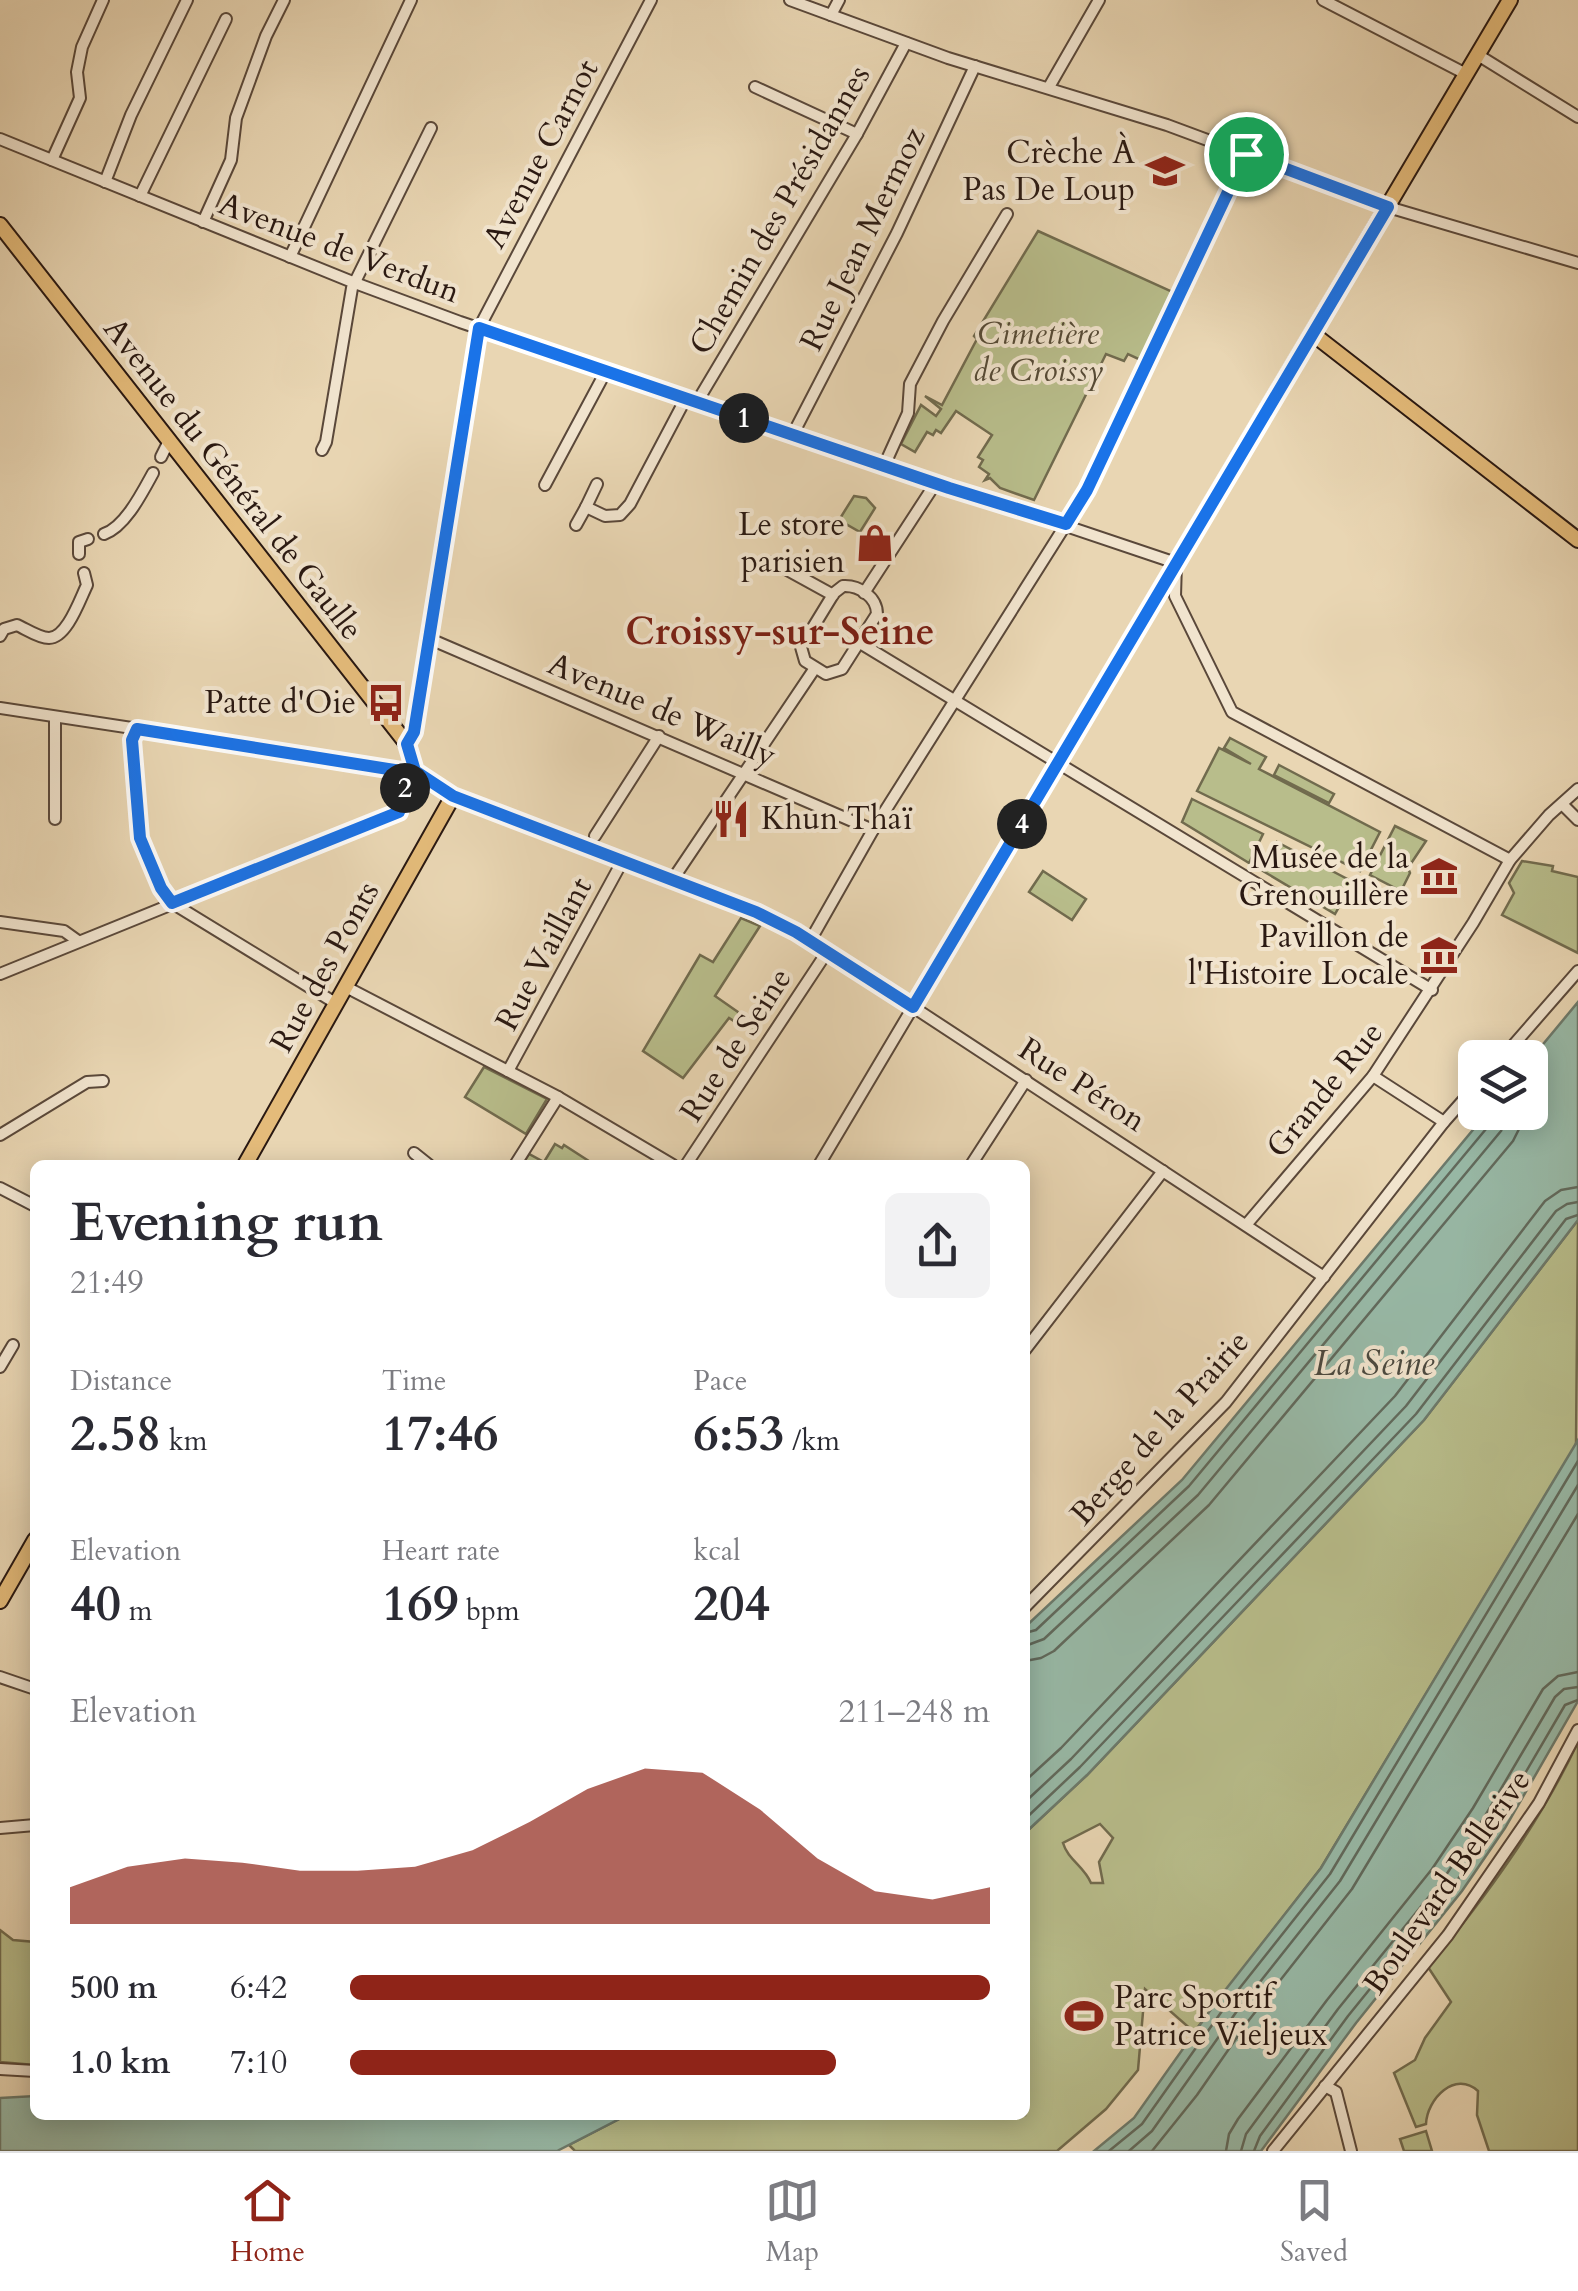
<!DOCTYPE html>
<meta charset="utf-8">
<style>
:root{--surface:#fff;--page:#f2f2f3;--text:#2b2b33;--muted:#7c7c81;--line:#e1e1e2;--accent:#8f2418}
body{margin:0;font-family:Cardo,serif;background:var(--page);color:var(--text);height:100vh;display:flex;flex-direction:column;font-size:38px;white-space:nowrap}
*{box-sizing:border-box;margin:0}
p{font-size:32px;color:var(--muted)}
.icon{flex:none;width:55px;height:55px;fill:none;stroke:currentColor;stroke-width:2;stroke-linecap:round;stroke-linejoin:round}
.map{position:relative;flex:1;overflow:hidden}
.sheet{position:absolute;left:30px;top:1160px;width:1000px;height:960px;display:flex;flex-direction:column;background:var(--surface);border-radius:15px;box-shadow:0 5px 25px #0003}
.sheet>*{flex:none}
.controls{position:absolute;left:1458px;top:1040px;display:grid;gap:20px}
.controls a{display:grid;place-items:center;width:90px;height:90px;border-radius:15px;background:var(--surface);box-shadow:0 5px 25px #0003;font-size:50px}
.pin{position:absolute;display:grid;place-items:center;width:85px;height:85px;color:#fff;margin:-42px;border:5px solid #fff;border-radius:50%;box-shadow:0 2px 10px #0007}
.km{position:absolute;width:50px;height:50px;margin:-25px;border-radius:50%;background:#222;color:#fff;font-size:28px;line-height:50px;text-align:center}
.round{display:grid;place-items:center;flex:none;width:105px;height:105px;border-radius:15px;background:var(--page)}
.summary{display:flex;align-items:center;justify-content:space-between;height:170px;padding:0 40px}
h1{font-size:55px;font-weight:800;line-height:75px}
.metrics{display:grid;grid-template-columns:repeat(3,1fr);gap:15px;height:170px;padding:10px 40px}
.metrics div{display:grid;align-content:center}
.metrics b{font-size:50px;font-weight:800}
.metrics small{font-size:28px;font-weight:400}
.metrics p{font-size:28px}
.chart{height:280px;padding:20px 40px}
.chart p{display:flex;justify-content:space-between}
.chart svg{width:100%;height:180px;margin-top:10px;fill:var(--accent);opacity:.7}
ul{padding:0 40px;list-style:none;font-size:32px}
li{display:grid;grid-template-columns:160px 120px 1fr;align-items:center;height:75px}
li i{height:25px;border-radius:12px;background:var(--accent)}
.menu{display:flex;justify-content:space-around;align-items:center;height:140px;border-top:2px solid var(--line);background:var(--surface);font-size:28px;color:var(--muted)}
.menu a{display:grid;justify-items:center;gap:5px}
.menu .current{color:var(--accent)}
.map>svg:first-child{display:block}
.green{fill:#b8bd8b;stroke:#716b4e;stroke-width:2.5;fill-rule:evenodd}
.water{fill:#98baa8;stroke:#6c7a6c;stroke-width:2.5}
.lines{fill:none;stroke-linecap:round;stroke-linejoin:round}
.shore{stroke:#616a5d;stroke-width:2.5}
.minor-casing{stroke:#5a483a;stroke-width:14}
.major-casing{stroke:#2a1912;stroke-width:18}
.minor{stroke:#f1e4ce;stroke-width:10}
.major{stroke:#e4bb7a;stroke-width:14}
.route-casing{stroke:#fff;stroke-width:20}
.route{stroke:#1a73e8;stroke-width:12}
.labels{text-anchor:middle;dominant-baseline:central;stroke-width:8;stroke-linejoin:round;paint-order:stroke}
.poi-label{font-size:32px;fill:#2a1912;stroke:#f1e4ce;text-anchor:end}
.street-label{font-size:32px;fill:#2a1912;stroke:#f1e4ce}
.park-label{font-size:32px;font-style:italic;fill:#554a36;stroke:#f1e4ce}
.water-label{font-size:35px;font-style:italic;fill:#4b493f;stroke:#f1e4ce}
.quarter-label{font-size:38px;font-weight:bold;fill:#7a1f14;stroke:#f1e4ce}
</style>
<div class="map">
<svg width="1578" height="2151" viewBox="0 0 1578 2151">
<rect width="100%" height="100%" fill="#e9d6b3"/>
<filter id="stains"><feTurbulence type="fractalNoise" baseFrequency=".002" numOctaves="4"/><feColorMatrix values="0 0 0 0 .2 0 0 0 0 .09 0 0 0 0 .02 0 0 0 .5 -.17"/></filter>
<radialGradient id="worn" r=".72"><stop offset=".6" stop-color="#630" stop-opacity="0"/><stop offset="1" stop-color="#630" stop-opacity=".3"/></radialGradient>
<g class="green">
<polygon points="1038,231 1175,293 1143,361 1128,354 1124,361 1106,354 1034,500 1000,488 990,478 985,480 989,474 979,467 983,460 978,457 992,435 956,411 941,433 936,430 933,435 927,432 915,452 901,444 921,405 936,416 941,409 925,396 942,405 977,339 974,336"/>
<polygon points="854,496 866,498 875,508 860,532 839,520"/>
<polygon points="1230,738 1266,757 1259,769 1380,832 1360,871 1197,791 1219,748 1251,764 1224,748"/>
<polygon points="1279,765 1334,794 1329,803 1274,775"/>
<polygon points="1192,799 1263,834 1249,863 1182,822"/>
<polygon points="1395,826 1426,841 1408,868 1410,873 1401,891 1370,875"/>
<polygon points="1277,842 1353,882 1335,914 1263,871"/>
<polygon points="1522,861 1553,866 1552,871 1578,877 1578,953 1502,915 1514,893 1509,883"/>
<polygon points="1043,871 1086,899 1072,920 1029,892"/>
<polygon points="741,918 760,926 715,996 758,1026 753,1033 729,1018 683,1078 643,1051 700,955 713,962"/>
<polygon points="484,1067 547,1099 526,1134 465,1097"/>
<polygon points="555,1144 562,1148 564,1145 595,1165 522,1165 529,1154 544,1162"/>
<path d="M1578,1220l-2,225 -255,423 -127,164 -49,-43 -7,81 -32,39 -49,42h-482l-6,-6 58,-30h398v-282l62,-58 337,-355zM1100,1824l13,14 -14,24 4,21h-12c-7,-17 -23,-23 -28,-40z"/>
<path d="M1578,1742v409h-89l-12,-36 1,-24c-23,-21 -51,8 -52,33l-10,3 -22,-54 21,-13 10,-22 26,-36 -23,-35c57,-69 112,-144 150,-225z"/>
<polygon points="0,1930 13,1940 35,1942 35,2065 0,2062"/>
<polygon points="1426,2131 1432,2151 1404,2151 1400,2139"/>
</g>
<g class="water">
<polygon points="1578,1002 1578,1220 1424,1420 1087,1775 1025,1833 1025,1627 1182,1480 1487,1113 1530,1112 1530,1060"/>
<polygon points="1578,1440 1578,1701 1505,1828 1462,1891 1356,2023 1261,2151 1094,2151 1134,2118 1219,1998 1321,1868"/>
<polygon points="35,2096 35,2115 627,2115 557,2151 0,2151 0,2098"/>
</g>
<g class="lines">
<g class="shore">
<polyline points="1025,1633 1036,1630 1189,1486 1491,1123 1494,1112"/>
<polyline points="1025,1646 1044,1639 1198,1495 1501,1131 1507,1112"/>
<polyline points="1025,1661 1041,1658 1054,1651 1209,1505 1513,1141 1519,1129 1522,1112"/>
<polyline points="1025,1781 1061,1748 1395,1396 1545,1201 1561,1190 1578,1187"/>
<polyline points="1025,1802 1071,1759 1406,1406 1556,1211 1567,1204 1578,1202"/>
<polyline points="1025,1819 1080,1767 1416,1414 1566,1219 1578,1215"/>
<polyline points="1109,2151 1142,2124 1227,2004 1330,1874 1578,1461"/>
<polyline points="1129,2151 1152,2131 1237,2011 1340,1881 1578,1485"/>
<polyline points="1152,2151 1197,2095 1249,2020 1352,1889 1578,1514"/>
<polyline points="1226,2151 1229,2134 1238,2119 1327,2000 1432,1869 1473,1808 1543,1689 1558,1676 1578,1672"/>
<polyline points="1241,2151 1246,2134 1338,2009 1444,1878 1485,1816 1555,1697 1564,1689 1578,1687"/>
<polyline points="1254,2151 1260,2136 1348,2016 1454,1885 1496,1823 1565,1705 1578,1700"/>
</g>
<g class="minor-casing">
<g id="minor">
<polyline points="790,0 948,58 1167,125 1388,207 1578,263"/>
<polyline points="1323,0 1466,74"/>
<polyline points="831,15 839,0"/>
<polyline points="1478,55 1578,117"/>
<polyline points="755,87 857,134"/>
<polyline points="1049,87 1099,0"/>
<polyline points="0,139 355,283 460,322 1176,563 1175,596 1232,712 1510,860"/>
<polyline points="52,160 80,98 77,72 82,47 103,0"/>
<polyline points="105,182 131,115 187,0"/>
<polyline points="140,196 226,19"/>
<polyline points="203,222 231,160 236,118 266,36 284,0"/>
<polyline points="290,257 411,0"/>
<polyline points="697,402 857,134 906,43"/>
<polyline points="793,434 897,233 975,66"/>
<polyline points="322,450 326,442 352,288 431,128"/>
<polyline points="161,457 169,441"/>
<polyline points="884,466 908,413 910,384 943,321 1007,214"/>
<polyline points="545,485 606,371"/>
<polyline points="586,507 597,484"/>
<polyline points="576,525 586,507 605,516 620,515 630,504 686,398"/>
<path d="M104,534c21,-7 38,-41 49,-61"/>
<polyline points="79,554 79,542 88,539"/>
<polyline points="773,562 833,595"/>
<path d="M843,586c16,-1 34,11 34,28l-35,55 -16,5 -21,-13 -4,-14 33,-54z"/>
<polyline points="864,593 935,484"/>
<path d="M0,636l4,-7 13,-4c9,4 22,13 32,13 18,0 31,-39 38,-53l-3,-12"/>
<polyline points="430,639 873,830"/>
<polyline points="860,643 1432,990"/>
<polyline points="0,708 415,771"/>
<polyline points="137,729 132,740 140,838 161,887 172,903 337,1004"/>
<polyline points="407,744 414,732 479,328 651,0"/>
<polyline points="1562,804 1578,820"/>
<polyline points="55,819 55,717"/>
<polyline points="595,836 659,736"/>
<polyline points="673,879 815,668"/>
<polyline points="0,922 64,931 78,941"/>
<polyline points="810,941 873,830 1087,491 1246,154"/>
<polyline points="0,974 399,812 406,783 415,771"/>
<polyline points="346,987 558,1097 673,1165"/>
<polyline points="1502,1058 1578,971"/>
<polyline points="508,1071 623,860"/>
<polyline points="1373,1076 1444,1122"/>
<polyline points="0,1135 87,1082 103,1081"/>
<polyline points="414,1153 429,1165"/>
<polyline points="515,1165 558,1097"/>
<polyline points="686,1165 827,952"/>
<polyline points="819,1165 913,1007 1324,1277"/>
<polyline points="971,1165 1026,1080"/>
<polyline points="0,1188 35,1206"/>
<polyline points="1246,1225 1373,1076 1473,923 1510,860 1549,815 1578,789"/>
<polyline points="1025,1350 1163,1171"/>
<polyline points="0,1367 13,1345"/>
<polyline points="1025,1607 1226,1402 1444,1122 1475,1087"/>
<polyline points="0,1677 35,1689"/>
<polyline points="0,1828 35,1825"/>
<polyline points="0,2069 35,2071"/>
<polyline points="1325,2086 1336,2092 1351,2151"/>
<polyline points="1273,2151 1448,1935 1539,1803 1578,1730"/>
</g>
</g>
<g class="major-casing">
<g id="major">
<polyline points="0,225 407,744 415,771 453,796 756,912 797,932 913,1007 1510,0"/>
<polyline points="1313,334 1578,540"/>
<polyline points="245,1165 453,796"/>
<polyline points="0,1601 35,1540"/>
</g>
</g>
<use href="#minor" class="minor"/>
<use href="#major" class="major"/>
</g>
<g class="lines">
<g class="route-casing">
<polyline id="route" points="1246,154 1087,490 1066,524 949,488 479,328 414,732 407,744 415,771 406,784 399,812 172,903 161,888 140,838 132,740 137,729 401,771 415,771 453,796 756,912 796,932 913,1007 1388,207 1246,154"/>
</g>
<use href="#route" class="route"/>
</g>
<defs>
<g id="school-bare" transform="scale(3)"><path d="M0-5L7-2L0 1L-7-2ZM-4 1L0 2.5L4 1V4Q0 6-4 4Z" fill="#8f2418" stroke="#f1e4ce" stroke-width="2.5" paint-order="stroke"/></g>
<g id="shop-bare" transform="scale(3)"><path d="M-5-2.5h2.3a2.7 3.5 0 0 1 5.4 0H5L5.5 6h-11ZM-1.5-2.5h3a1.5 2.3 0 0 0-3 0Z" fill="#8f2418" stroke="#f1e4ce" stroke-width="2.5" paint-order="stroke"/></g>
<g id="bus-bare" transform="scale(3)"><path d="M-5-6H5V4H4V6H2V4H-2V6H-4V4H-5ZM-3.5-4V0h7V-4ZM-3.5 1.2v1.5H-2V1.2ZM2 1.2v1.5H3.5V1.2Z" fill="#8f2418" stroke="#f1e4ce" stroke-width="2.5" paint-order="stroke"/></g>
<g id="restaurant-bare" transform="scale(3)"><path d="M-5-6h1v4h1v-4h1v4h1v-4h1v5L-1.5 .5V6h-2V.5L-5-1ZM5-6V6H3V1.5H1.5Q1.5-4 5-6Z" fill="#8f2418" stroke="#f1e4ce" stroke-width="2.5" paint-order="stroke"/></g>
<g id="museum-bare" transform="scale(3)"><path d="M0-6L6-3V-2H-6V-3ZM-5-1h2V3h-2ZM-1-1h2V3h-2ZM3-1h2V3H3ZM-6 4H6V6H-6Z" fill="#8f2418" stroke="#f1e4ce" stroke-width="2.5" paint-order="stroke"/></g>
<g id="stadium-bare" transform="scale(3)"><path d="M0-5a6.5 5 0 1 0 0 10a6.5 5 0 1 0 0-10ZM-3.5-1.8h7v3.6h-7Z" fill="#8f2418" stroke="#f1e4ce" stroke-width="2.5" paint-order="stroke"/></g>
</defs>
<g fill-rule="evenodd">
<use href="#school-bare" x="1165" y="171"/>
<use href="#shop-bare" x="875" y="543"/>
<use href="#bus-bare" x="386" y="703"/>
<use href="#restaurant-bare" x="731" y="819"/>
<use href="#museum-bare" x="1439" y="876"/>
<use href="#museum-bare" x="1439" y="955"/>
<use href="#stadium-bare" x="1084" y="2016"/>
</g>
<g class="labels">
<g class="poi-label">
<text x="1135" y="153">Crèche À<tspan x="1135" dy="37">Pas De Loup</tspan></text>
<text x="845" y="525">Le store<tspan x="845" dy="37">parisien</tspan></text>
<text x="356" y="703">Patte d'Oie</text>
<text x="761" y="819" text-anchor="start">Khun Thaï</text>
<text x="1409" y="858">Musée de la<tspan x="1409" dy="37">Grenouillère</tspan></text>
<text x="1409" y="937">Pavillon de<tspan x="1409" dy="37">l'Histoire Locale</tspan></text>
<text x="1114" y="1998" text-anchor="start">Parc Sportif<tspan x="1114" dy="37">Patrice Vieljeux</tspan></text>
</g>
<g class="street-label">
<text transform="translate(541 154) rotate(-62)">Avenue Carnot</text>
<text transform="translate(780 210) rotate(-60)">Chemin des Présidannes</text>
<text transform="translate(863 239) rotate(-64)">Rue Jean Mermoz</text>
<text transform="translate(339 248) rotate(21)">Avenue de Verdun</text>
<text transform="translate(233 479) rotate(52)">Avenue du Général de Gaulle</text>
<text transform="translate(662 710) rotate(23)">Avenue de Wailly</text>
<text transform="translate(544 954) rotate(-62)">Rue Vaillant</text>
<text transform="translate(325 967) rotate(-61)">Rue des Ponts</text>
<text transform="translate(736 1045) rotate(-57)">Rue de Seine</text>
<text transform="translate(1082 1085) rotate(33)">Rue Péron</text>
<text transform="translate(1325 1090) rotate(-51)">Grande Rue</text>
<text transform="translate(1160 1428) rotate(-48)">Berge de la Prairie</text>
<text transform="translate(1447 1882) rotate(-55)">Boulevard Bellerive</text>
</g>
<g class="park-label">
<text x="1038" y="334">Cimetière<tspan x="1038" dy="37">de Croissy</tspan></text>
</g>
<g class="water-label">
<text x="1374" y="1364">La Seine</text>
</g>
<g class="quarter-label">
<text x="780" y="632">Croissy-sur-Seine</text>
</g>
</g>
<rect width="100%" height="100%" filter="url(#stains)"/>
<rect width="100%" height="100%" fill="url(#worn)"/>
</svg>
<div class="controls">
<a><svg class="icon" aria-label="layers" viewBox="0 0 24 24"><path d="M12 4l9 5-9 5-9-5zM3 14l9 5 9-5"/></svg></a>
</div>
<div class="pin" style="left:1246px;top:154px;background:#1e9e55"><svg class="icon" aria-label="arrive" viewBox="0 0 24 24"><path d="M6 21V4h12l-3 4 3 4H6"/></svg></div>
<b class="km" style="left:744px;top:418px">1</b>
<b class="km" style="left:405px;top:788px">2</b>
<b class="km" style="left:1022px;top:824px">4</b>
<section class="sheet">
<div class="summary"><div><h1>Evening run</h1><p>21:49</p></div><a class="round"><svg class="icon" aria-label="share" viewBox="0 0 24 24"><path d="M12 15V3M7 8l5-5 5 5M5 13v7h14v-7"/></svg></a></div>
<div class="metrics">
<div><p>Distance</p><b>2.58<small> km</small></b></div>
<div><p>Time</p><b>17:46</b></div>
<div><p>Pace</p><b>6:53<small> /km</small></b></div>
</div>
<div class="metrics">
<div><p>Elevation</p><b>40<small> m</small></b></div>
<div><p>Heart rate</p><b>169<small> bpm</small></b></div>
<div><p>kcal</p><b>204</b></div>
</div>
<div class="chart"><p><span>Elevation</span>211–248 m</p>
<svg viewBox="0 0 160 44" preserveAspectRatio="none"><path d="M0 44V35L10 30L20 28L30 29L40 31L50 31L60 30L70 26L80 19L90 11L100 6L110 7L120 16L130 28L140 36L150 38L160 35V44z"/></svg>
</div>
<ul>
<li><b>500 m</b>6:42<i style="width:100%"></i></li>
<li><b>1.0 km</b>7:10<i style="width:76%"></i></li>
</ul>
</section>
</div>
<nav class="menu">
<a class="current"><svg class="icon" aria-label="home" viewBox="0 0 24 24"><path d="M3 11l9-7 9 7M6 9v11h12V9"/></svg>Home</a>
<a><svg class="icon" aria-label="map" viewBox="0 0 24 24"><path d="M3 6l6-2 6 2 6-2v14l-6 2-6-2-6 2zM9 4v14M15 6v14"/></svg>Map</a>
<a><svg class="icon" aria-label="saved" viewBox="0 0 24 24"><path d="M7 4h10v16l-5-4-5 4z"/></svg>Saved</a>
</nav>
